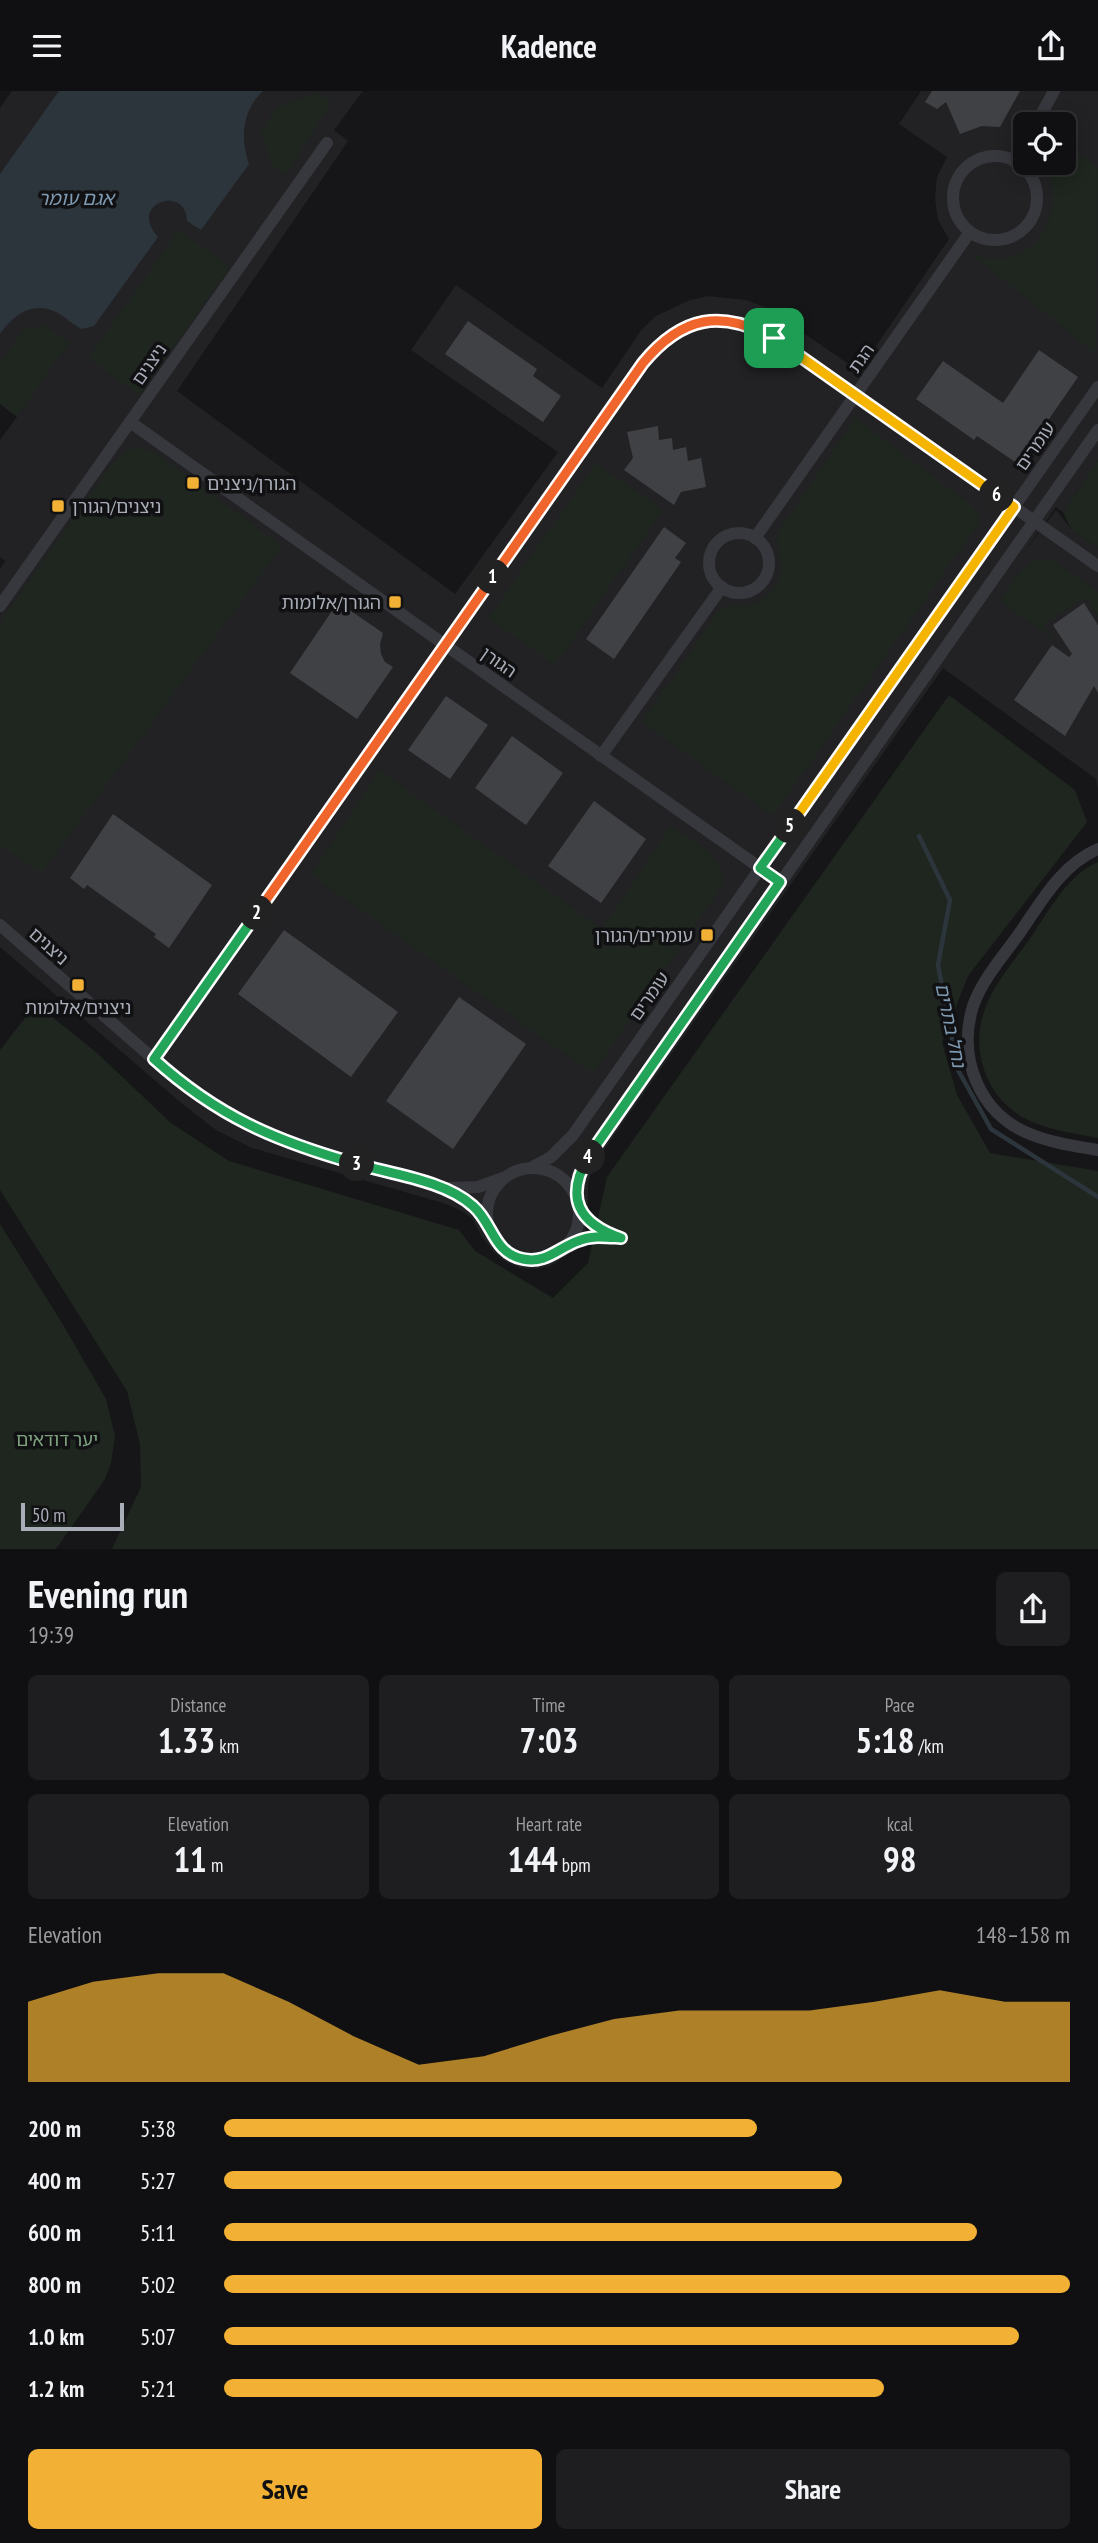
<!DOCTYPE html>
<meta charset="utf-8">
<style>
:root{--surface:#101012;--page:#1e1e20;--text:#f1f3f6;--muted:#9c9d9f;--line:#303032;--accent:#f2b134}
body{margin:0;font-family:"PT Sans Narrow","Noto Sans Hebrew",sans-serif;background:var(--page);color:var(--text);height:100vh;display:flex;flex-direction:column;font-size:26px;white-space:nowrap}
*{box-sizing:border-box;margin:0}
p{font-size:23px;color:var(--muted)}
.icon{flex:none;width:38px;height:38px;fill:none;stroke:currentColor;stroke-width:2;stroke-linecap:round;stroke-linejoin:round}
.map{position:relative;height:1458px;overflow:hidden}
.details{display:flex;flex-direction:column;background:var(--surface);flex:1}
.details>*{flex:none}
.buttons{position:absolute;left:1013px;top:21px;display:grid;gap:14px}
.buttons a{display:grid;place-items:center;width:63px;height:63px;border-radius:10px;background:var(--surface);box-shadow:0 4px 18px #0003,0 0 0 2px var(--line);font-size:35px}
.scale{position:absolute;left:21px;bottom:18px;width:103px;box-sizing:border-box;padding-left:7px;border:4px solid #a8adb8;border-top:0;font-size:19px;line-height:24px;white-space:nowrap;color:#a8adb8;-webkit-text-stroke:5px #111113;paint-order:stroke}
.pin{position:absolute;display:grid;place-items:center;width:60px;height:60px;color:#fff;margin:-30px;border-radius:14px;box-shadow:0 4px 10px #0006}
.km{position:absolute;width:35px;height:35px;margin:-18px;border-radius:50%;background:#222;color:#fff;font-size:19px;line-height:35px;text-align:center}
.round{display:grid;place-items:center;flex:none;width:74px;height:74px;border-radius:10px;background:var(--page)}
.overview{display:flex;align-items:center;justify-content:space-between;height:119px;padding:0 28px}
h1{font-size:38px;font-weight:700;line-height:52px}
.figures{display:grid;grid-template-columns:repeat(3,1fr);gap:10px;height:119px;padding:7px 28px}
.figures div{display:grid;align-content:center;border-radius:10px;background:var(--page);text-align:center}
.figures b{font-size:35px;font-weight:700}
.figures small{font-size:19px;font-weight:400}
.figures p{font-size:19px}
.chart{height:196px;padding:14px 28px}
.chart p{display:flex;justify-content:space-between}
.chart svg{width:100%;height:126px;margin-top:7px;fill:var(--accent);opacity:.7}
.action{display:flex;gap:14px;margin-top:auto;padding:14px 28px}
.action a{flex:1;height:80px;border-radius:10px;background:var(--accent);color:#111;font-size:28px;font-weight:700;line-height:80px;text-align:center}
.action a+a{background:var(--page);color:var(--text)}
ul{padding:0 28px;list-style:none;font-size:23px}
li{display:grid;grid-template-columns:112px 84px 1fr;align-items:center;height:52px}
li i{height:18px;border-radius:9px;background:var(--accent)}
header{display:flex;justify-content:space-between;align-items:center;height:91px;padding:0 28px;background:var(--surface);font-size:32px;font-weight:700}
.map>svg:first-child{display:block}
.built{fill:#222225;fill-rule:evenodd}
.green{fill:#1e261f}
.water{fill:#2c353c}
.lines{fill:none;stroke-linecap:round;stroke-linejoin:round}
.stream{stroke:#2c353c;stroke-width:4.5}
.building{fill:#404145}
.street{stroke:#37383d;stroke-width:12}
.split-1-casing{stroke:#fff;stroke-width:14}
.split-2-casing{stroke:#fff;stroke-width:14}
.split-3-casing{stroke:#fff;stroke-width:14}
.split-4-casing{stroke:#fff;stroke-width:14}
.split-5-casing{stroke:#fff;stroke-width:14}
.split-6-casing{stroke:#fff;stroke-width:14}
.split-7-casing{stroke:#fff;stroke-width:14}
.split-1{stroke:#f0652b;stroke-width:9}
.split-2{stroke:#f0652b;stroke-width:9}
.split-3{stroke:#22a559;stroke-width:9}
.split-4{stroke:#22a559;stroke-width:9}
.split-5{stroke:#22a559;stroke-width:9}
.split-6{stroke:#f5b400;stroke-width:9}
.split-7{stroke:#f5b400;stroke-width:9}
.poi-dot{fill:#f2b134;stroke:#111113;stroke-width:2.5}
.labels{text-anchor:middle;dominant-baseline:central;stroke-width:7;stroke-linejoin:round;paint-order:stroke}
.street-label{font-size:18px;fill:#a8adb8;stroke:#111113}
.poi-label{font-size:18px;fill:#a8adb8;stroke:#111113;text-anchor:start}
.park-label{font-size:18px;fill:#7fa381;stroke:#111113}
.water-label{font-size:19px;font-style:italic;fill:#7f9bb3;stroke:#111113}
</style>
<header><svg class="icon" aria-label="menu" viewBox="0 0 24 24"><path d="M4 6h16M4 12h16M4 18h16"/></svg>Kadence<svg class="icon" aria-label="share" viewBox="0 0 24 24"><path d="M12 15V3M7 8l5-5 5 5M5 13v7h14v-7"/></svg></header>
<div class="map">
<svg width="1098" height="1458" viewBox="0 0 1098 1458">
<rect width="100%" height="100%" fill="#161618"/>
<path class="built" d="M12,0h351l-29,39 14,11 -171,250 278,203 103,-142 -147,-102 45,-65 146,103 40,-59 14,-13 34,-16 18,-4 38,4 19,7 94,64 90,-132 -11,-19 -3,-21 2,-22 10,-20 -48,-33 22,-33h177v369l-35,52 -7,-5 -33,47 33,-44 15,19 27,19v242l-2,-11 -153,-111 -349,496 -6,19v33l-5,22 -8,12 -25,16 -15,3 -15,-1 -14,-6 -12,-10 -12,-15 -10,-19 -12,-8 -17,-7 -191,-55 -36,-18 -36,-28 -180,-155v-378l5,-8 -5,-4v-117l17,-23 -17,-13v-296zM1026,33h38v39h-38z"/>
<g class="green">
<polygon points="319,2 332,12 285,84 271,73 261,42 276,17"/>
<path d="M1064,54l34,23 -1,187 -126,-101c7,1 14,5 21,5 52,2 77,-57 50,-96h22z"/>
<polygon points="179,139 230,176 140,304 88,267"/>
<polygon points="44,234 69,252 17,325 0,313 0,272 24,239"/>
<path d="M856,327l116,88 6,8 1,9 -206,293 -131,-94 76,-110c10,-8 16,-5 27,-6 17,-1 31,-15 35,-31 4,-15 -6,-29 -2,-44z"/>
<polygon points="142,357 157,363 282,455 41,783 0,754 0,531 112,373 130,358"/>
<polygon points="1098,369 1098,457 1071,438 1063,421"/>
<polygon points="596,372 663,419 555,574 488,527"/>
<polygon points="1038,467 1053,470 1098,501 1098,525 1085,507 1043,533 1054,549 1000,510 1022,478"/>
<polygon points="949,604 1075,699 1087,731 968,885 942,951 957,1004 990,1062 1098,1080 1098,1458 112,1458 141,1396 140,1353 127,1300 0,1099 0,959 36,913 97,962 171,1032 229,1070 459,1139 475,1160 553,1207 588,1172 607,1086"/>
<path d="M379,679l223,159 68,-103c21,14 64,33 50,64l-127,184 -282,-199z"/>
<path d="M1098,771v276c-21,-4 -43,-7 -63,-15 -45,-17 -67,-69 -50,-114 9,-26 30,-49 46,-72 18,-26 36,-62 67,-75z"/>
<polygon points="0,1133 62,1232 106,1308 115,1345 111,1372 105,1388 56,1458 0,1458"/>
</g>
<path class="water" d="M59,0h204c-21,20 -23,47 -14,73l-48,66 -14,-9c-1,-37 -60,-18 -29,16l-64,89 -12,3c-9,-4 -15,-11 -24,-16 -24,-13 -44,1 -58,21v-160z"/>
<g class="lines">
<polyline class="stream" points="919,745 950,809 938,874 958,979 991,1038 1098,1106"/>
</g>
<g class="building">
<polygon points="932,0 1020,0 1000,36 982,35 960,43 946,11 937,18 925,11"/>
<polygon points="468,230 537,278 533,285 561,305 543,331 445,263"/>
<polygon points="1039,259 1078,286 1018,373 977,345 974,349 916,308 943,270 1003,312"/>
<polygon points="658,335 659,349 672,347 673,359 686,356 688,370 701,367 706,396 681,401 674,414 624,379 633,367 627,341"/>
<polygon points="664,436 686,452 675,467 681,471 614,568 586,548"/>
<polygon points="338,511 383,542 380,553 381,563 385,571 393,576 357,628 290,582"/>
<polygon points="1084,512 1098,534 1098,602 1094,595 1065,645 1014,609 1052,554 1069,566 1072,563 1053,534"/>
<polygon points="446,605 488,634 450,688 408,659"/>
<polygon points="512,645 563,682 526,734 475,697"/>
<polygon points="594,710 646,748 601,812 548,775"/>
<polygon points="113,723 212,794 169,857 154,846 156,843 87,794 84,798 70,787"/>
<polygon points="284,839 398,921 351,986 238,903"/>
<polygon points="459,906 526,953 453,1058 386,1010"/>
</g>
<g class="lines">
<g class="street">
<polyline points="1036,33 1054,0"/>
<circle cx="995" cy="107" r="42"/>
<polyline points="1015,71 1026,52"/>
<polyline points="130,331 780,791"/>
<circle cx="739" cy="472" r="30"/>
<polyline points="755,447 970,141"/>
<polyline points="0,515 327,52"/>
<polyline points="601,665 722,496"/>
<path d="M1098,758c-37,16 -57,53 -79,85 -16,22 -37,46 -46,72 -16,51 6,108 57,128 22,9 45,12 68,16"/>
<polyline points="0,834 172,984 226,1023 266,1043 309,1059 445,1098 471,1113 488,1133"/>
<path d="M154,968l489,-696c39,-47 78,-54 131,-25l324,228"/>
<polyline points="531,1077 551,1066 573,1044 1098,296"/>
<circle cx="533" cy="1123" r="46"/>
<polyline points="449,1097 478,1096 503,1087"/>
<path d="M559,1161l25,-13 37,-1c-43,-14 -56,-40 -33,-81l510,-727"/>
</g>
</g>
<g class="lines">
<g class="split-1-casing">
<path id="split-1" d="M493,486l150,-214c39,-47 78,-54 131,-25"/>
</g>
<g class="split-2-casing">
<polyline id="split-2" points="257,822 493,486"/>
</g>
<g class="split-3-casing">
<path id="split-3" d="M257,822l-103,146c63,57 121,82 203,105"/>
</g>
<g class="split-4-casing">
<path id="split-4" d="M357,1073c35,10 89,17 116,42 20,17 20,47 50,53 23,5 35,-11 55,-18 14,-6 28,-4 43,-3 -43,-15 -56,-40 -33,-81"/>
</g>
<g class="split-5-casing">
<polyline id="split-5" points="588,1066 780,791 760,777 790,735"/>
</g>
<g class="split-6-casing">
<polyline id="split-6" points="790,735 1014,416 997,404"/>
</g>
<g class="split-7-casing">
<polyline id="split-7" points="774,247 997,404"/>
</g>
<use href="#split-1" class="split-1"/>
<use href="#split-2" class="split-2"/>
<use href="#split-3" class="split-3"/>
<use href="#split-4" class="split-4"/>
<use href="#split-5" class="split-5"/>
<use href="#split-6" class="split-6"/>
<use href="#split-7" class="split-7"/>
</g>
<g class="poi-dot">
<rect x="186" y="385" width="14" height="14" rx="3.5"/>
<rect x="51" y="408" width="14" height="14" rx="3.5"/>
<rect x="388" y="504" width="14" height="14" rx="3.5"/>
<rect x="700" y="837" width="14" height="14" rx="3.5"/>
<rect x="71" y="887" width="14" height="14" rx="3.5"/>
</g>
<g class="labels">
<g class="street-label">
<text transform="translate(861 267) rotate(-55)">הגת</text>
<text transform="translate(149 273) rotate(-55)">ניצנים</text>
<text transform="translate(1035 355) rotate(-55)">עומרים</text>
<text transform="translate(499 571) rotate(35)">הגורן</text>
<text transform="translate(49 855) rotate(42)">ניצנים</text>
<text transform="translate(649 905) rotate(-55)">עומרים</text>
</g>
<g class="poi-label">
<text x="207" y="392">הגורן/ניצנים</text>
<text x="72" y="415">ניצנים/הגורן</text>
<text x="381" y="511" text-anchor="end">הגורן/אלומות</text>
<text x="693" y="844" text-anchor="end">עומרים/הגורן</text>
<text x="78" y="916" text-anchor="middle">ניצנים/אלומות</text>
</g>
<g class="park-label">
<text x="57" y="1348">יער דודאים</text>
</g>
<g class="water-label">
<text x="76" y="107">אגם עומר</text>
<text transform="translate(951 934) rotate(78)">נחל בתרים</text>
</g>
</g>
</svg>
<div class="buttons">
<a><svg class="icon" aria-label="locate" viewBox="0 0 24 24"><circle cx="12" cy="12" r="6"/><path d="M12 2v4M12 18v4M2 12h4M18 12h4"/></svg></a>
</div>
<div class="scale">50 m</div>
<div class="pin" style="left:774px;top:247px;background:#1e9e55"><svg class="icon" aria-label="arrive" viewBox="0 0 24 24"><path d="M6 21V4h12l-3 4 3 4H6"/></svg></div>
<b class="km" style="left:493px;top:486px">1</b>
<b class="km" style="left:257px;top:822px">2</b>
<b class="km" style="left:357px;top:1073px">3</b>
<b class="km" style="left:588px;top:1066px">4</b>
<b class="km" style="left:790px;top:735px">5</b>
<b class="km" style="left:997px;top:404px">6</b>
</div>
<section class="details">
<div class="overview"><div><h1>Evening run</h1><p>19:39</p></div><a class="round"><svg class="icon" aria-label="share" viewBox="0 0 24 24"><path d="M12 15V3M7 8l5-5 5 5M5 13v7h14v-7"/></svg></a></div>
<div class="figures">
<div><p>Distance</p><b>1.33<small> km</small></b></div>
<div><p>Time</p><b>7:03</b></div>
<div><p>Pace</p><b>5:18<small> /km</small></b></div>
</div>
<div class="figures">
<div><p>Elevation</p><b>11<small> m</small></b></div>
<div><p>Heart rate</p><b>144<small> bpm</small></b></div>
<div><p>kcal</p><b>98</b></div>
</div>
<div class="chart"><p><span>Elevation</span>148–158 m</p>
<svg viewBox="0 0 160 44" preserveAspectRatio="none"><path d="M0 44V16L10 9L20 6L30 6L40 16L50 28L60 38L70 35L80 28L90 22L100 19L110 19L120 19L130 16L140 12L150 16L160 16V44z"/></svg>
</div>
<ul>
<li><b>200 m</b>5:38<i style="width:63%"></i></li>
<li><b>400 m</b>5:27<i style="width:73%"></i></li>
<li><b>600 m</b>5:11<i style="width:89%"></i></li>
<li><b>800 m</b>5:02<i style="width:100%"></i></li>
<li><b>1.0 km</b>5:07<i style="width:94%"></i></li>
<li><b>1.2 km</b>5:21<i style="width:78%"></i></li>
</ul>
<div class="action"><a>Save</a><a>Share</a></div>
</section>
